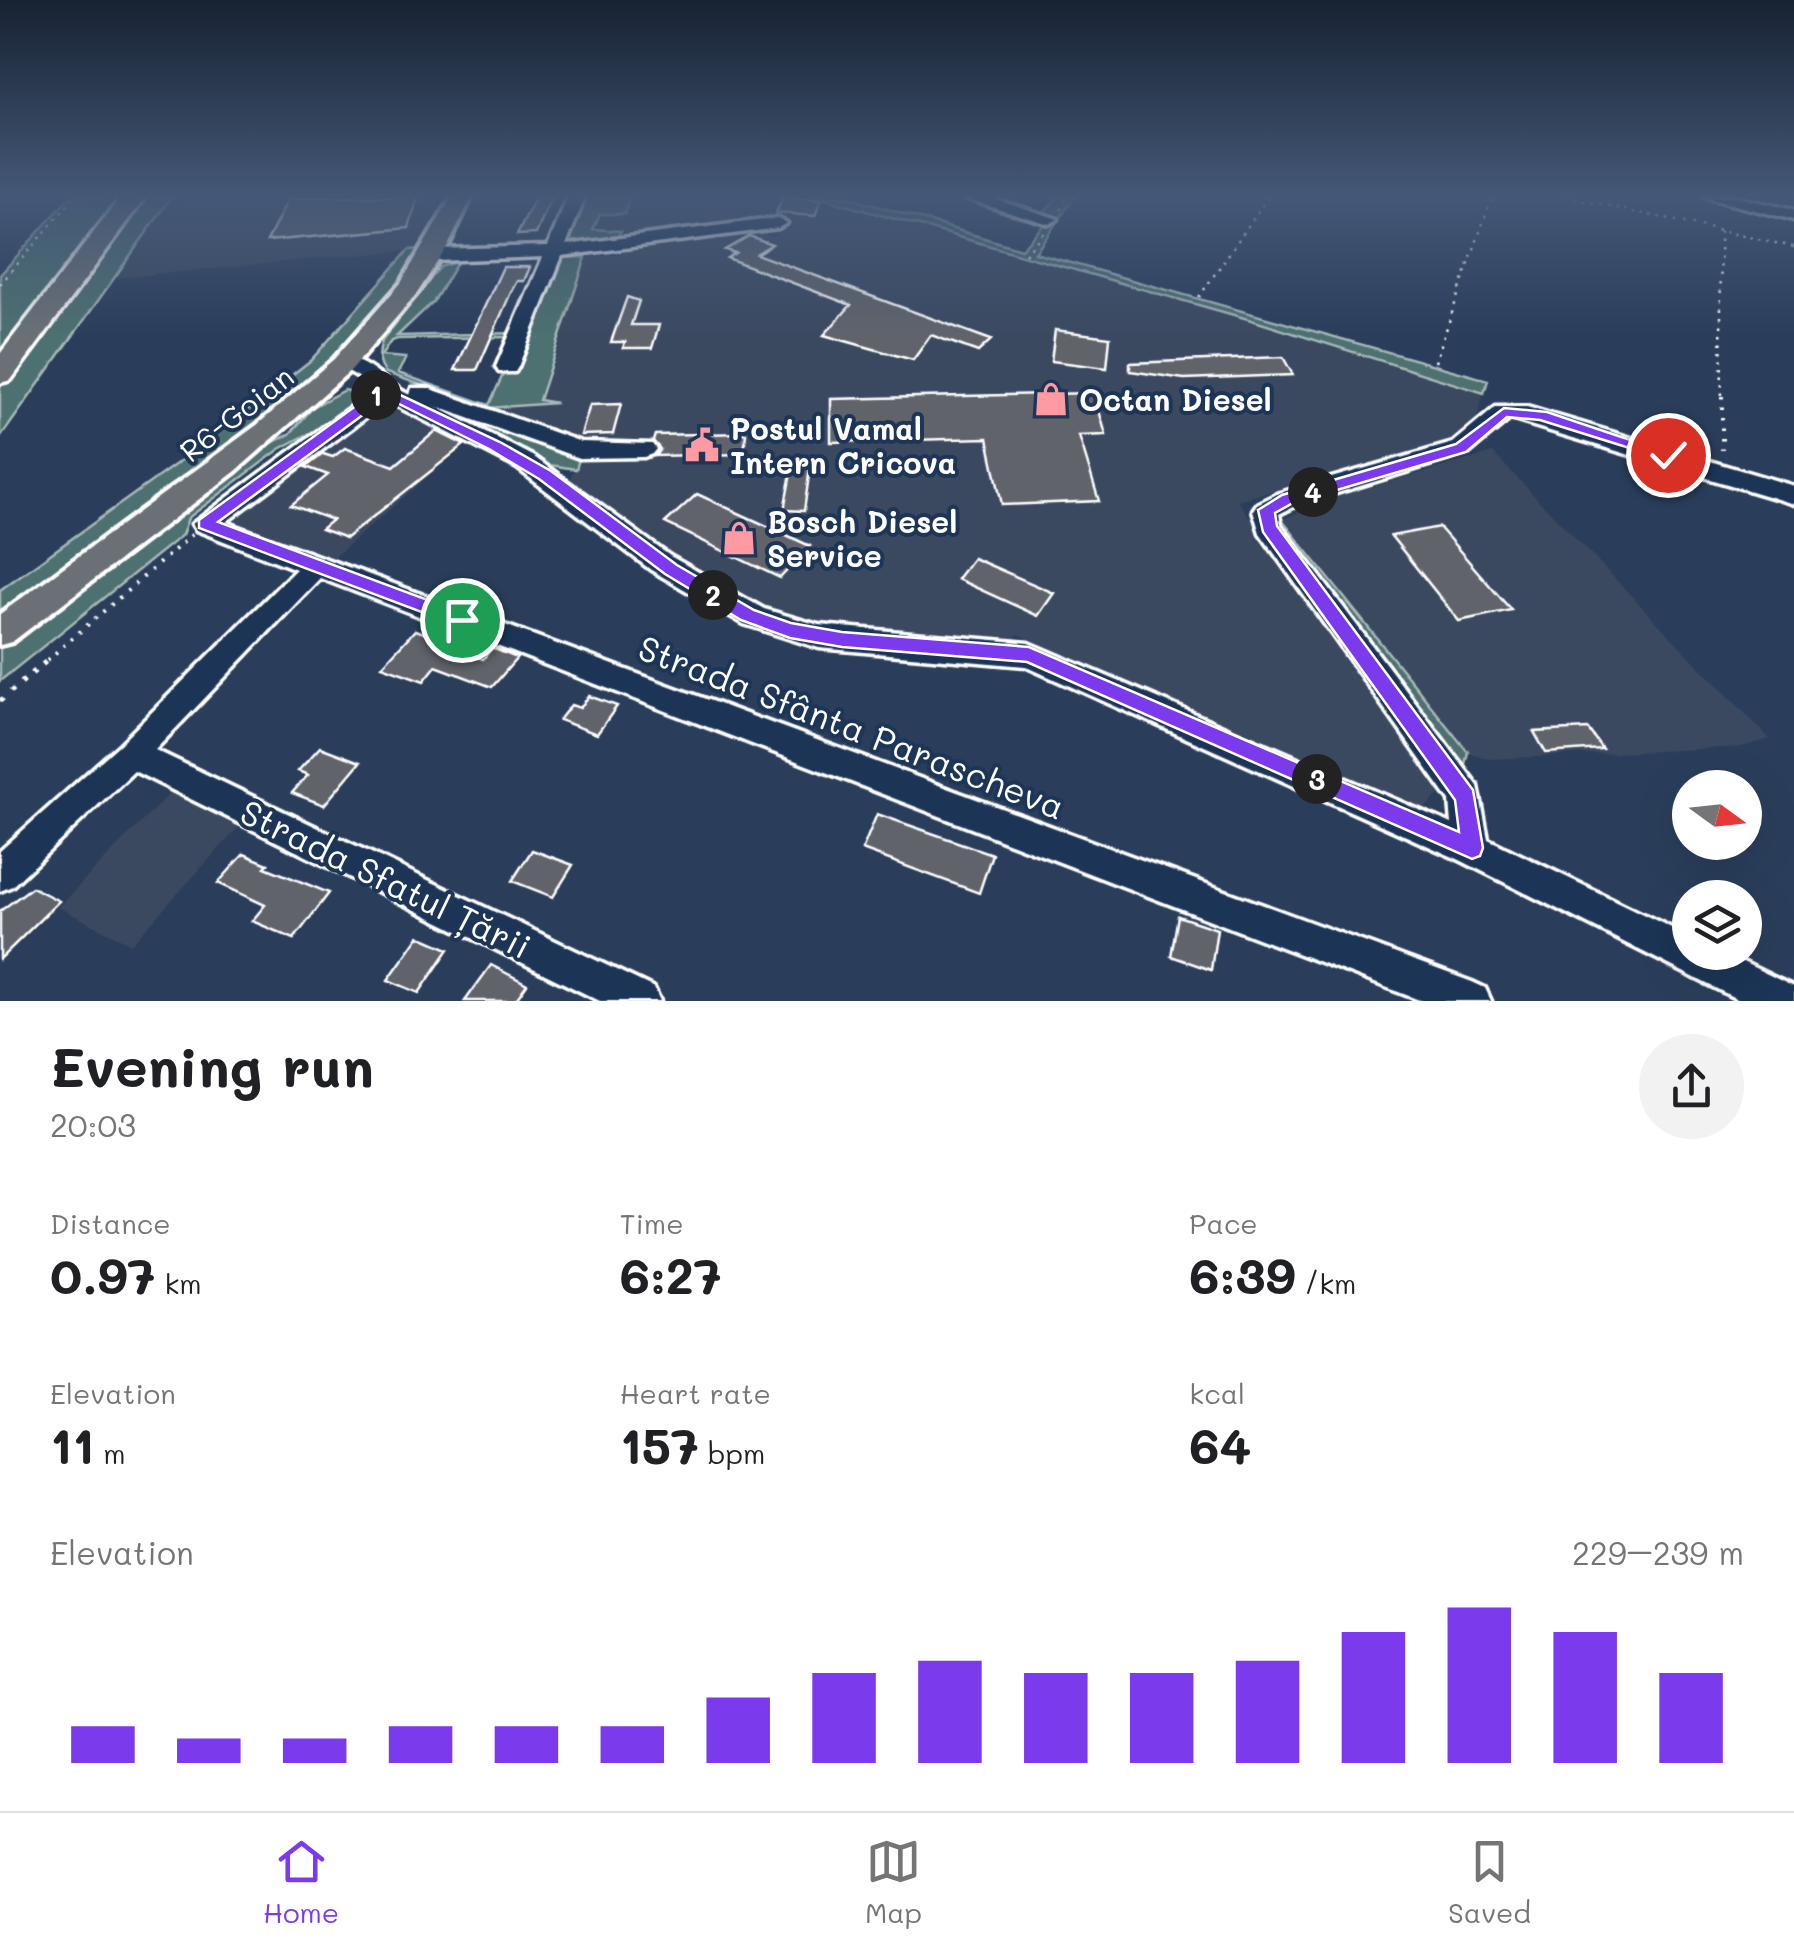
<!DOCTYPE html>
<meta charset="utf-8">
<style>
:root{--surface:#fff;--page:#f2f2f2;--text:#202124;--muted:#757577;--line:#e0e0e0;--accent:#7c3aed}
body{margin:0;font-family:Mali,sans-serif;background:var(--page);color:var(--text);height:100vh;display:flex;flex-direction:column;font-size:38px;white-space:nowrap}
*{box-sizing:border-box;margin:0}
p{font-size:32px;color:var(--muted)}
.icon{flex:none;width:55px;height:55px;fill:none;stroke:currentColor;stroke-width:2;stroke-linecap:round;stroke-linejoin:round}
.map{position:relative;height:1001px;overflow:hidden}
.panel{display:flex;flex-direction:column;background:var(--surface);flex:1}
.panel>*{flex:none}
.needle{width:65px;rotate:105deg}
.controls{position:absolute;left:1672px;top:770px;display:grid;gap:20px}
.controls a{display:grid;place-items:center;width:90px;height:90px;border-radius:50%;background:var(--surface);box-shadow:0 10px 40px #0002;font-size:50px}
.pin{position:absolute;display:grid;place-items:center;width:85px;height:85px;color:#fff;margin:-42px;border:5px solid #fff;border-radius:50%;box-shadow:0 2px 10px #0007}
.km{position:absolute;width:50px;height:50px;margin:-25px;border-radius:50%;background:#222;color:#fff;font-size:28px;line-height:50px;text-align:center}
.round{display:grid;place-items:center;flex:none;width:105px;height:105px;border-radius:52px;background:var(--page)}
.summary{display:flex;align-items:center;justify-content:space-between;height:170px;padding:0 50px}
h1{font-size:55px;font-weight:700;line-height:75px}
.figures{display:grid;grid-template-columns:repeat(3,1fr);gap:15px;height:170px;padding:10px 50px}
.figures div{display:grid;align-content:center}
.figures b{font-size:50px;font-weight:700}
.figures small{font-size:28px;font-weight:400}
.figures p{font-size:28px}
.chart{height:280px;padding:20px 50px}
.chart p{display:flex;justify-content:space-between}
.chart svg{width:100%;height:180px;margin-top:10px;stroke:var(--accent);stroke-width:6}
.tab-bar{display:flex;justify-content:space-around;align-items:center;height:140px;border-top:2px solid var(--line);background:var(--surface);font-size:28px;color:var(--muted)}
.tab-bar a{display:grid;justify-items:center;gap:5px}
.tab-bar .on{color:var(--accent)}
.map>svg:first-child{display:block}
.built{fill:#3a4960}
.green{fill:#4e7070;stroke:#a6b8b8;stroke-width:2.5}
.building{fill:#60646b;stroke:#fff;stroke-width:2.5}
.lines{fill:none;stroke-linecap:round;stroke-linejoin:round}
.minor-casing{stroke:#fff;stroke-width:7}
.major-casing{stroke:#fff;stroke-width:8}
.highway-casing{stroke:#fff;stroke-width:7}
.path-far2{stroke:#fff;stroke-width:2.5;stroke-dasharray:2.5 6;stroke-linecap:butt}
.path-far1{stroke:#fff;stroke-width:4;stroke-dasharray:2.5 8;stroke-linecap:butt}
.path{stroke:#fff;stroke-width:5;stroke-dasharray:4 10;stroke-linecap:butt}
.minor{fill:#1d3557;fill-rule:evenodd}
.major{fill:#6b6f75;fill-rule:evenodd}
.highway{fill:#6b6f75;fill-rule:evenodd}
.route{fill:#7c3aed;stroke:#fff;stroke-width:2.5}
.labels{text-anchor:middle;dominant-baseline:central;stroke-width:8;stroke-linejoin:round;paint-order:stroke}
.poi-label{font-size:30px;font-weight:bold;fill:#fff;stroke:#1d3557;text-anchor:start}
.street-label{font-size:30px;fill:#fff;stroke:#1d3557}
.near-street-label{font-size:35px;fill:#fff;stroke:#1d3557}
</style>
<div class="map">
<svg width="1794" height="1001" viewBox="0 0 1794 1001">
<rect width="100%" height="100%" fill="#2a3e5b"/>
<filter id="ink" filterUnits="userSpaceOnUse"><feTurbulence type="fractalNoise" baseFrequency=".01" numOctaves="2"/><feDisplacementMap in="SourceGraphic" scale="20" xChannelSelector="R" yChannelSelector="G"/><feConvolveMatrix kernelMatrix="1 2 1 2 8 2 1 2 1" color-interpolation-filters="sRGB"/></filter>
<g filter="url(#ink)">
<g class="built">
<polygon points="269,197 446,197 421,249 114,278 166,205"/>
<polygon points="630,197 817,197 1248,319 1484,393 1475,425 1439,447 1237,500 1446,788 1424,809 1187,712 1018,634 1011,644 814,628 768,616 679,565 568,484 578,459 479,423 489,406 538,401 586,257 618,255 627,250 745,231 774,236 785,222 754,220 626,243 592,230 599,214 624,213"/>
<polygon points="381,403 465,444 332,559 220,518 350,421"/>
<polygon points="1493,453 1770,739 1741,747 1490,759 1468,752 1282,520 1321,501"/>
<polygon points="171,792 241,825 131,944 58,907"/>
</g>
<g class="green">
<polygon points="70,197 128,197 0,363 0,275"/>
<polygon points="139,197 172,197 0,438 0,383"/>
<polygon points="581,197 630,197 624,214 600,214 593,229 621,231 614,242 562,248"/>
<polygon points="817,197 847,197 1021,249 1051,217 1042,214 1058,197 1075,197 1035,253 1488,380 1484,393 1248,319"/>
<path d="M421,249c-91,149 -281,264 -421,366v-25l204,-146 107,-84 98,-110z"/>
<path d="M586,257l-47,143 17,3 -68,5 -102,-35c-8,-8 -8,-21 -4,-32l58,-74 18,-6 -24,40 -37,35 116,-3 -3,4 -112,2 -7,2 -10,15 25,2 -8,15 91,32 68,-147z"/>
<polygon points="391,388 579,459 576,469 543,464"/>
<polygon points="344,390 365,395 347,413 280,449 188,518 182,535 0,681 0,646 256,451 290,434 313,407"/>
<polygon points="1282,520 1468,752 1462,776 1280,528"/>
</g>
<g class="building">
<polygon points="320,197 418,197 409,228 267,241 288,200"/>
<polygon points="536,197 552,197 536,234 517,235"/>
<polygon points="783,197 821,200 815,216 776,213"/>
<polygon points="749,236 772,244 756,254 991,340 978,352 931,335 913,360 824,335 851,305 727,258 735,253 725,250"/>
<polygon points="503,267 530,267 524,281 517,281 512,290 477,370 455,370"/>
<polygon points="627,297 639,301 631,325 659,325 652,348 623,348 625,342 611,342"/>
<polygon points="1055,330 1110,337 1107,368 1051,361"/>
<polygon points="1283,357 1293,375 1184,379 1130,371 1130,363"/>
<polygon points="1094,393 1106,435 1079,436 1099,501 1002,505 988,438 831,442 831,399"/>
<polygon points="621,404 613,434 581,435 590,405"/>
<polygon points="436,431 464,445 346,538 321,529 332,520 291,505 328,475 306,467 323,454 333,457 345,448 394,466"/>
<polygon points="746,433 744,454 655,456 660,449 653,441 655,435"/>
<polygon points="792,468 810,468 804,511 784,510"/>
<polygon points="697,494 767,526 810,546 780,578 665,523"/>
<polygon points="1439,527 1511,610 1459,621 1391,536"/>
<polygon points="973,558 1054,593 1038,616 957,579"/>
<polygon points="415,630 455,643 452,647 483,659 492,648 517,658 492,687 436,666 424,681 382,666"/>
<polygon points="589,696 617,706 597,734 559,720 571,705 580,708"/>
<polygon points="1588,729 1602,749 1546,753 1534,732"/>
<polygon points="320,747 360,762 324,805 292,793 308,775 298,771"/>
<polygon points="877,814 992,854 979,893 862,850"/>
<polygon points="532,850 573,865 553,897 512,881"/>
<polygon points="244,854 268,864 265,867 329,893 294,939 252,921 265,905 218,883"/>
<polygon points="32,887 59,901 0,959 0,911"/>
<polygon points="1178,916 1217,929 1211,970 1171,956"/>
<polygon points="419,936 449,949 419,993 388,980"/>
<polygon points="491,965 527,984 515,1001 465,1001"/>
</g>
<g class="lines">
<g class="minor-casing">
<g id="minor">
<polygon points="568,197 585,197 566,245 778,218 787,223 778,228 562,256 518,367 515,372 499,372 496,367 543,257 433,261 424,255 433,249 548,246"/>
<polygon points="962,197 990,197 1058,219 1049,224"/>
<polygon points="1703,197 1736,197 1794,210 1794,220"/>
<path d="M347,358c26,6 39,26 63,37l2,-7h16l153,54 71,2 4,5 -4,5 -8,3 -65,1 -144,-52 99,51 136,99 94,53 55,16 210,18 423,181 -2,-23 -190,-268 -7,-23 4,-6 22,-11 174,-50 43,-36h31l267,79v18l-284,-85 -41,34 -172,52 -18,9 2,11 197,261 10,53 202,98v15h32l72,35v14h-53l-281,-141 -435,-194 -206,-18 -75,-24 -93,-54 -134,-102 -134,-69 -5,9 -152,114 1246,460 13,6 6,13h-69l-1102,-423 -165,172 499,238 6,13h-60l-466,-230 -122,115 -12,5v-40l120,-107 176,-175 -100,-39 -4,-6 169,-125 5,-11 -6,-10 -24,-14z"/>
</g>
</g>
<g class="major-casing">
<polygon id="major" points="452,197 472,197 449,244 418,292 352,369 236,471 12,642 0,645 0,614 257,425 334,359 401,283"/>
</g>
<g class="highway-casing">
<polygon id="highway" points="121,197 146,197 11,380 0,383 0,354"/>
</g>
<g class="path-far2">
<polyline points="1567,197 1794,247"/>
<polyline points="1061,210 1068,197"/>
<polyline points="1720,231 1722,399"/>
<polyline points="1025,254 1046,230"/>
<polyline points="0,284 75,197"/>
<polyline points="1199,297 1268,197"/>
<polyline points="1435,362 1492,197"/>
</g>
<g class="path-far1">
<polyline points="1722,396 1722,450"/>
<polyline points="47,660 193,534"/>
</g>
<polyline class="path" points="0,701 50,658"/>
<use href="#minor" class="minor"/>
<use href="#major" class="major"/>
<use href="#highway" class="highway"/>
</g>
</g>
<linearGradient id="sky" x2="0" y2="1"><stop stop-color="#172232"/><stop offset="0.58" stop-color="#445877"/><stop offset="1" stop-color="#445877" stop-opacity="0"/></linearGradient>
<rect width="1794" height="337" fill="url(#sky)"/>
<polygon class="route" points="377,384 500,442 551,471 677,565 754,610 791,623 842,632 1029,647 1459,832 1455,800 1263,532 1258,510 1282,495 1456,444 1504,408 1547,412 1675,455 1668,460 1540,420 1507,417 1466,452 1293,503 1275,513 1277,526 1473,790 1483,848 1480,856 1472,859 1027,662 842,647 790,638 741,620 665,574 539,479 489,449 381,395 375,406 218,522 468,615 468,625 456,625 199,528 199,520 364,400 372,385"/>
<defs>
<g id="shop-bare" transform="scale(2.7)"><path d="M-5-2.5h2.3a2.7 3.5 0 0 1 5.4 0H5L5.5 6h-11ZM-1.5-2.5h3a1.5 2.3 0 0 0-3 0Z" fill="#ff9aa2" stroke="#1d3557" stroke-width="2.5" paint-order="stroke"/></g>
<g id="civic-bare" transform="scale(2.7)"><path d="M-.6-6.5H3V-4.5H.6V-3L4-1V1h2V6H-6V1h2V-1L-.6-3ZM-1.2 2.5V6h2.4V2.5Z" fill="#ff9aa2" stroke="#1d3557" stroke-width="2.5" paint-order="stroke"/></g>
</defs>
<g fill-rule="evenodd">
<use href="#shop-bare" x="1051" y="399"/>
<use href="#civic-bare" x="702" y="445"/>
<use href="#shop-bare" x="739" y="538"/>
</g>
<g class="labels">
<g class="poi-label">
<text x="1079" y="399">Octan Diesel</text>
<text x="730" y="428">Postul Vamal<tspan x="730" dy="34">Intern Cricova</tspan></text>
<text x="767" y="521">Bosch Diesel<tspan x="767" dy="34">Service</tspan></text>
</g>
<g class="street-label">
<text transform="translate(236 413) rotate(-38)">R6-Goian</text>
</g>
<g class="near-street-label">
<text transform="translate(852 726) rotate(21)">Strada Sfânta Parascheva</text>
<text transform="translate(386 878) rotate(26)">Strada Sfatul Țării</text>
</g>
</g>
</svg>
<div class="controls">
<a><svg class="needle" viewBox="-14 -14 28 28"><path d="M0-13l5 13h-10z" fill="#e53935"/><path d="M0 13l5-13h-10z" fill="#757577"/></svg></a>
<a><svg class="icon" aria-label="layers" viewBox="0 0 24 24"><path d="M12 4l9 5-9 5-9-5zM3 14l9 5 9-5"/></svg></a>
</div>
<div class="pin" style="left:462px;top:620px;background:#1e9e55"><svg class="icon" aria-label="arrive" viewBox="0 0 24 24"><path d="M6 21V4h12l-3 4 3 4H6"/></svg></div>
<div class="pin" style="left:1668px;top:455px;background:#d93025"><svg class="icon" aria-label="check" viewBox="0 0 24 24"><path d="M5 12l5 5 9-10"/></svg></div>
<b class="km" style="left:376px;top:395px">1</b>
<b class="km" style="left:713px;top:595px">2</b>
<b class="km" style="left:1317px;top:779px">3</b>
<b class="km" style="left:1313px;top:492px">4</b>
</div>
<section class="panel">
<div class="summary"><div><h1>Evening run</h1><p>20:03</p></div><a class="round"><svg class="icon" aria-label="share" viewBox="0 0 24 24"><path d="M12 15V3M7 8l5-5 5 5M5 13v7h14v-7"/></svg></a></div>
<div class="figures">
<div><p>Distance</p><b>0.97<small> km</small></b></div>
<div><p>Time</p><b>6:27</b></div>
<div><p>Pace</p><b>6:39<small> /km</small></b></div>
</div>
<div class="figures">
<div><p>Elevation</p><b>11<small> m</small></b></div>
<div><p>Heart rate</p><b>157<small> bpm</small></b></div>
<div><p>kcal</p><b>64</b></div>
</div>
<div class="chart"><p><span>Elevation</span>229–239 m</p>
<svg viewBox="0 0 160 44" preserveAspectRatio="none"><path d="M5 44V35M15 44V38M25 44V38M35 44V35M45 44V35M55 44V35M65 44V28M75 44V22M85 44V19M95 44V22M105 44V22M115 44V19M125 44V12M135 44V6M145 44V12M155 44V22"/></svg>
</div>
</section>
<nav class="tab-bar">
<a class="on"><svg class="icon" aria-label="home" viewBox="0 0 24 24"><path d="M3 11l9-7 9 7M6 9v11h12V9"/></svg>Home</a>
<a><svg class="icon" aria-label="map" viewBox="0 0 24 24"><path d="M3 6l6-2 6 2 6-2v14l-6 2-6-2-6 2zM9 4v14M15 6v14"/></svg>Map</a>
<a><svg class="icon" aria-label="saved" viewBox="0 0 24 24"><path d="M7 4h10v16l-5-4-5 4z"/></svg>Saved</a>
</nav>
